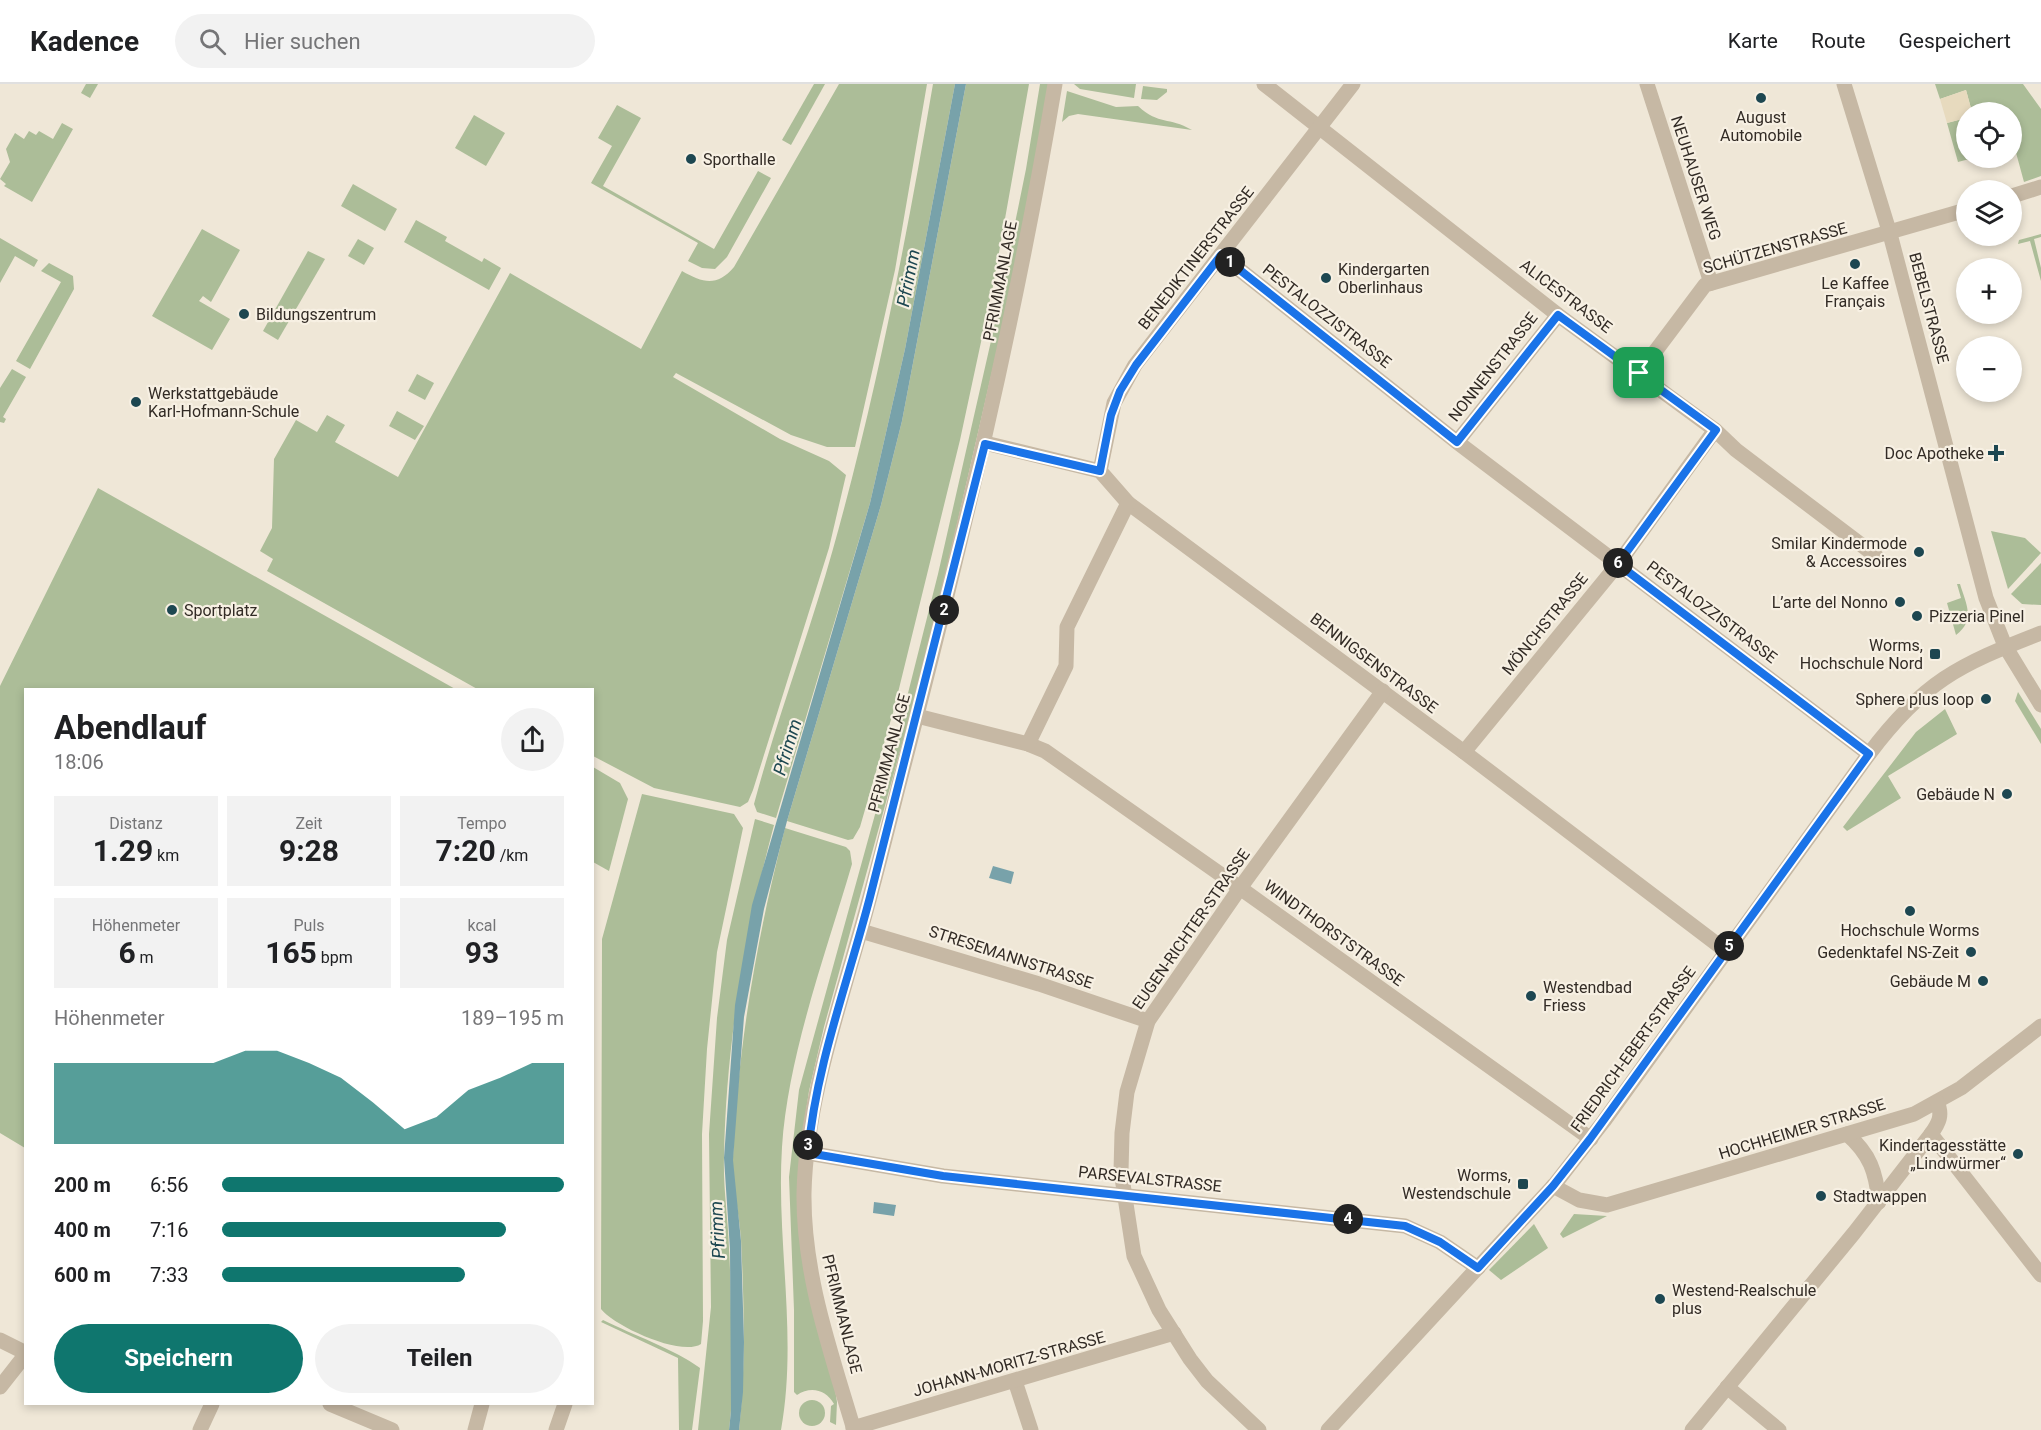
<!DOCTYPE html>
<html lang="de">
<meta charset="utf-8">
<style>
:root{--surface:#fff;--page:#f2f2f2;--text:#202124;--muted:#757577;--line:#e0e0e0;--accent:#0f766e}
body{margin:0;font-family:Roboto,sans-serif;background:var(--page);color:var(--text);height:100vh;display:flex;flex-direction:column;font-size:22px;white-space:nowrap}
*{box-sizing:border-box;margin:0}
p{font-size:20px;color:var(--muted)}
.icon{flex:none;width:33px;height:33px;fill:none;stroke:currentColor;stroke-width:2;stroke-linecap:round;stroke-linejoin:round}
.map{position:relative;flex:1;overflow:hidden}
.side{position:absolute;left:24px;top:604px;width:570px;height:717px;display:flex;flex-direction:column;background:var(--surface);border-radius:0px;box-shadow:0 3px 9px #0003}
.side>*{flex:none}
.controls{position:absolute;left:1956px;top:18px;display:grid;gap:12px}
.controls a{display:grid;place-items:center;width:66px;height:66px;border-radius:50%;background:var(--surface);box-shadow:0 3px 9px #0003;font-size:30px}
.pin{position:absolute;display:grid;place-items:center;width:51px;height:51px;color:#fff;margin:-26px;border-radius:12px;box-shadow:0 3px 9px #0006}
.km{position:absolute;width:30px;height:30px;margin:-15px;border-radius:50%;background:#222;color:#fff;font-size:16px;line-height:30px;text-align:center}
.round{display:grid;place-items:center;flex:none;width:63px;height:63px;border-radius:32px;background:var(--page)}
.overview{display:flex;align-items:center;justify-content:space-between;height:102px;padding:0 30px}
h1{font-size:33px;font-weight:700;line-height:45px}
.figures{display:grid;grid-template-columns:repeat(3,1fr);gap:9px;height:102px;padding:6px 30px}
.figures div{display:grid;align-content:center;border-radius:0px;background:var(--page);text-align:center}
.figures b{font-size:30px;font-weight:700}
.figures small{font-size:16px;font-weight:400}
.figures p{font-size:16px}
.chart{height:168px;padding:12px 30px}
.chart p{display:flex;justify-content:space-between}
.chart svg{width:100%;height:108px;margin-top:6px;fill:var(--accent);opacity:.7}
.button{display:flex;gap:12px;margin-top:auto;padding:12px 30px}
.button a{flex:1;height:69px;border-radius:36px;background:var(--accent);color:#fff;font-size:24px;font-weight:700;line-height:69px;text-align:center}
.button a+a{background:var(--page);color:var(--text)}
ul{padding:0 30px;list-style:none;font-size:20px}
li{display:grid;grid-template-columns:96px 72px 1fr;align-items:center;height:45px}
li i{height:15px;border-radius:8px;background:var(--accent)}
header{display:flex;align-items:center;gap:36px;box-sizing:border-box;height:84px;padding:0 30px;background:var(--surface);border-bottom:2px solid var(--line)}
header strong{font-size:28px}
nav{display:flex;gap:33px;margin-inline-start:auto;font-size:21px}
.search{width:420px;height:54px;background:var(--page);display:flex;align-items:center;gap:15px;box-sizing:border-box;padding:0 21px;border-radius:33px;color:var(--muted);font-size:22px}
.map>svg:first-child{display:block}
.green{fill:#acbd98}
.plaza{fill:#e7dabe}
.water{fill:#78a2aa}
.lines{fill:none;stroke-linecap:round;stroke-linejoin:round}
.minor{stroke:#c6b8a4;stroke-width:15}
.route-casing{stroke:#fff;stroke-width:12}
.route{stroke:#1a73e8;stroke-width:8}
.poi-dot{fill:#1d4751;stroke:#f7f0e3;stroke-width:2}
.labels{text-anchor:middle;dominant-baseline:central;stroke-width:4.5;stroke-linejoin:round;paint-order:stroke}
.poi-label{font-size:16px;fill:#322b25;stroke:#f7f0e3;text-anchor:end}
.street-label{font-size:16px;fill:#322b25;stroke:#f7f0e3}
.water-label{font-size:18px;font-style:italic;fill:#1d4751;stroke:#f7f0e3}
</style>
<header>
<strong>Kadence</strong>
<div class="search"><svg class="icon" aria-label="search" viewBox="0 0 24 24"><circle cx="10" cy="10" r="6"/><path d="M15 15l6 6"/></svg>Hier suchen</div>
<nav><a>Karte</a><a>Route</a><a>Gespeichert</a></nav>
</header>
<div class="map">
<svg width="2041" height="1346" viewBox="0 0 2041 1346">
<rect width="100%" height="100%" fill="#efe7d7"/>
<g class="green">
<polygon points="86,0 98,0 90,14 81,9"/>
<polygon points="814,0 825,0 791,61 782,56"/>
<path d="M839,0h88l-32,186 -40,177h-28l-36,-12 -115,-62 -3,4 107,62 49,22 17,14 -17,73 -76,242 -5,12 -8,5 -86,-19 -61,-32 -1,-66h-113l-212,-119 6,-12 -13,-8 12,-23 2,-69 22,-39 21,12 10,-17 18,10 -10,17 63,35 112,-204 131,76 41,-78c21,12 35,16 52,-4z"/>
<path d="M933,0h22l-50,265 -35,154 -94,315 -19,-6 -3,-8c23,-86 55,-169 79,-255 43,-153 73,-308 100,-465z"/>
<polygon points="966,0 1029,0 993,202 960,356 894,625 860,743 853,755 848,756 787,737 881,421 902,337"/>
<path d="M1040,0h9l-38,205 -82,357 -105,381 -15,64 -9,61 37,250 -1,23 -6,-3 1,-16 3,-2c-8,-15 -24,-18 -37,-9l-3,-3v-82l-5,-133 10,-87 104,-377 35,-139 53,-233 35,-172z"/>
<polygon points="1074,0 1136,0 1134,14 1080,5"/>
<polygon points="1935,0 2023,0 2041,25 2041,92 2024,98 2012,54 2012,28 1972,28 1966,6 1940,15"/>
<polygon points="1143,2 1167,5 1167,8 1157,16 1141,15"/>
<path d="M1067,7l49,16 22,-1c22,20 30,10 54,24l-114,-16 -9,2 -7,6z"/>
<polygon points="617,21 641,34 603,102 714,165 758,87 771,94 727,173 715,185 702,184 688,177 698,159 591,99 612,62 598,54"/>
<polygon points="474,31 505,49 486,82 455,64"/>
<polygon points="1966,34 1966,74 1973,74 1958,78 1947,39"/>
<polygon points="62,39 73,45 32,118 4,102 6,100 0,95 10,78 6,65 15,49 24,55 29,47 36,51 39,47 53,55"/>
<polygon points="353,100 397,125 385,147 341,122"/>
<polygon points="416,136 447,153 445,157 482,178 484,174 501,184 489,206 404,158"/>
<polygon points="202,145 240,166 211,218 203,212 199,217 230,235 212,266 152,232"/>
<polygon points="2041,150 2041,153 2034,155 2041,184 2041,197 2030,157 2018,160 2019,156"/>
<polygon points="0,154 38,176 34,183 15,172 0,199"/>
<polygon points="358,155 374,164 364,181 348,172"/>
<polygon points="308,167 325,175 278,256 263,247"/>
<polygon points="49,179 73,192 74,205 30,285 16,277 61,198 41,187"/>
<polygon points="12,285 26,293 3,333 6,335 4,339 0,338 0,304"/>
<polygon points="417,290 434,299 425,316 408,307"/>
<polygon points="397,327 424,342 415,356 389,342"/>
<polygon points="98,404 457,606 26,606 25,1064 0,1049 0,602"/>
<polygon points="1991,447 2025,454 2041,469 2008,505"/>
<polygon points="2041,479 2041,521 2022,520 2011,510"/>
<path d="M1957,500h3c6,20 16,36 -4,51l-9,-32 14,-5z"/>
<polygon points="2018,608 2041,645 2041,660 2015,617"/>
<polygon points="1945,625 1957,650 1888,692 1901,714 1847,747 1843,743 1916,648"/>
<polygon points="593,683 620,699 628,715 609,787 593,778"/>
<path d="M642,710l92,20 9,14 -26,124 -10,97 -5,85 1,187 -2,23c-20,13 -87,-18 -100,-35l1,-370z"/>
<path d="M755,735l19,6c-29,109 -48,219 -50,332 -1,30 4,61 5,91 3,54 2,109 2,163l-2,19h-31l13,-123 -2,-173 8,-116 10,-78z"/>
<path d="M785,744l61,19 4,4 2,13c-26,89 -64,191 -70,283 -6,95 16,189 -1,283h-42c7,-63 5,-128 2,-191 -2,-27 -9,-56 -8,-82 5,-112 24,-220 52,-329z"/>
<polygon points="1574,1130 1607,1132 1563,1154 1560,1150"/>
<polygon points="1534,1140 1548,1164 1501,1196 1489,1186"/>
<path d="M603,1236c30,15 71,29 97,48l-8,62h-13l-1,-72 -77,-36z"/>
<circle cx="812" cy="1329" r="13"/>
</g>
<polygon class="plaza" points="1966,6 1972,28 1966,28 1966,34 1947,39 1940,15"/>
<g class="water">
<polygon points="955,0 966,0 902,337 881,421 787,737 764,825 744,933 733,1076 741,1157 744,1258 743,1308 739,1346 729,1346 731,1327 730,1166 724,1074 735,921 752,821 870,419 905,265"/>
<polygon points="993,782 1014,788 1011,800 989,794"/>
<polygon points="874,1118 896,1121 894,1132 873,1129"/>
</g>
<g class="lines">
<g class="minor">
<polyline points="1264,0 1558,231 1715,346 1736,366 1876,472"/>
<polyline points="1647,0 1711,199"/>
<polyline points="1844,0 1890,150 1986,514 2005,562 2041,621"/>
<polyline points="2012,112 2041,103"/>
<polyline points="1221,171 1457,358 1869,670"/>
<polyline points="1639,289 1705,201 1966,126"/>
<polyline points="1457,358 1558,231"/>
<polyline points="985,359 1100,387 1128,419 1464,668 1726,867"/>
<polyline points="1100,387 1114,319 1135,281 1353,0"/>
<polyline points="917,632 1028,660 1045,667 1240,804 1591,1055"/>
<polyline points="1028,660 1066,582 1067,543 1128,419"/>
<polyline points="1464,668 1618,480 1715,346"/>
<polyline points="861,847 1039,900 1148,937"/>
<path d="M1847,1050c23,20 29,38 32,68"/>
<polyline points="1931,1050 2041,1191"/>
<polyline points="808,1069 943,1092 1405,1142 1440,1158 1478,1184"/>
<polyline points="1553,1102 1579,1116 1607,1121 1914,1030 1961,1004 2041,942"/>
<polyline points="0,1256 26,1269"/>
<polyline points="1015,1297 1031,1346"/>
<polyline points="0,1303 26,1270"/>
<polyline points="1727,1303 1779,1346"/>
<polyline points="330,1320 392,1346"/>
<polyline points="853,1344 1174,1249"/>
<polyline points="200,1346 212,1320"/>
<polyline points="475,1346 482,1320"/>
<polyline points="556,1346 565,1320"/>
<path d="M854,1346c-23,-78 -51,-155 -50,-237 2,-86 30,-169 53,-250 15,-51 28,-103 41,-155 61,-233 117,-466 157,-704"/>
<polyline points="1259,1346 1207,1297 1190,1275 1159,1226 1134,1172 1121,1087 1122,1049 1127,1008 1148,937 1240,804 1383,607"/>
<path d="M1328,1346l227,-246 49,-63 265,-367c54,-72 89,-89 172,-121"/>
<path d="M1692,1346l162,-197 77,-99c8,-11 12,-19 6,-32"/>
</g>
</g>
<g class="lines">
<g class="route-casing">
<path id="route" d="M1221,171l236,187 101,-127 158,115 -98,134 251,190 -279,385 -37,47 -75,82 -38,-26 -35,-16 -462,-50 -135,-23c8,-88 40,-171 62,-256 39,-151 77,-302 115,-453l115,27 11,-56 9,-24 16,-26z"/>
</g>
<use href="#route" class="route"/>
</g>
<g class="poi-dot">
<circle cx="1761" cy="14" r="6"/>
<circle cx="691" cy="75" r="6"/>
<circle cx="1855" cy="180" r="6"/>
<circle cx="1326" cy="194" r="6"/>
<circle cx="244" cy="230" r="6"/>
<circle cx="136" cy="318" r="6"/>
<path d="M1993 360h6v6h6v6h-6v6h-6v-6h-6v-6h6z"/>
<circle cx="1919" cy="468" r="6"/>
<circle cx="1900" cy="518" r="6"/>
<circle cx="172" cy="526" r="6"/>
<circle cx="1917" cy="532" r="6"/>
<rect x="1929" y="564" width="12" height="12" rx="3"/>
<circle cx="1986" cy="615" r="6"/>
<circle cx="2007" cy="710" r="6"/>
<circle cx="1910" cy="827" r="6"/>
<circle cx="1971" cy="868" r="6"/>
<circle cx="1983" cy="897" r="6"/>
<circle cx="1531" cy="912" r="6"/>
<circle cx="2018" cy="1070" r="6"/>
<rect x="1517" y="1094" width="12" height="12" rx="3"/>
<circle cx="1821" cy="1112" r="6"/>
<circle cx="1660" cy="1215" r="6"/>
</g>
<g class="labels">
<g class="poi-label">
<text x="1761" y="33" text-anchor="middle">August<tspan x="1761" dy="18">Automobile</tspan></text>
<text x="703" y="75" text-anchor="start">Sporthalle</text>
<text x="1338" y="185" text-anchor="start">Kindergarten<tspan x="1338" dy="18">Oberlinhaus</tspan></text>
<text x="1855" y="199" text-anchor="middle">Le Kaffee<tspan x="1855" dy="18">Français</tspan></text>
<text x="256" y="230" text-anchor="start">Bildungszentrum</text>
<text x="148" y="309" text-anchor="start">Werkstattgebäude<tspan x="148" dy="18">Karl-Hofmann-Schule</tspan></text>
<text x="1984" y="369">Doc Apotheke</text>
<text x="1907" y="459">Smilar Kindermode<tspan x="1907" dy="18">&amp; Accessoires</tspan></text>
<text x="1888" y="518">L’arte del Nonno</text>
<text x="184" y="526" text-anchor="start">Sportplatz</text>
<text x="1929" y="532" text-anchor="start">Pizzeria Pinel</text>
<text x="1923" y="561">Worms,<tspan x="1923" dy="18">Hochschule Nord</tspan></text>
<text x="1974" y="615">Sphere plus loop</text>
<text x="1995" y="710">Gebäude N</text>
<text x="1910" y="846" text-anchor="middle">Hochschule Worms</text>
<text x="1959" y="868">Gedenktafel NS-Zeit</text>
<text x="1971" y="897">Gebäude M</text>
<text x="1543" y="903" text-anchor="start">Westendbad<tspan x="1543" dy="18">Friess</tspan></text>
<text x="2006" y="1061">Kindertagesstätte<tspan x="2006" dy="18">„Lindwürmer“</tspan></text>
<text x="1511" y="1091">Worms,<tspan x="1511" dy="18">Westendschule</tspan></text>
<text x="1833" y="1112" text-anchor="start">Stadtwappen</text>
<text x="1672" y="1206" text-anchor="start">Westend-Realschule<tspan x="1672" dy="18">plus</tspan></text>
</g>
<g class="street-label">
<text transform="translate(1696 94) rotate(72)">NEUHAUSER WEG</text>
<text transform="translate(1775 164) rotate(-16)">SCHÜTZENSTRASSE</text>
<text transform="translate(1196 174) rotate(-52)">BENEDIKTINERSTRASSE</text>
<text transform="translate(1000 197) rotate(-79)">PFRIMMANLAGE</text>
<text transform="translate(1566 212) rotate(37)">ALICESTRASSE</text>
<text transform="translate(1929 224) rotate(75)">BEBELSTRASSE</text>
<text transform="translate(1327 232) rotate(38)">PESTALOZZISTRASSE</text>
<text transform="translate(1493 283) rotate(-52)">NONNENSTRASSE</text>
<text transform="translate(1712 528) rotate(37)">PESTALOZZISTRASSE</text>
<text transform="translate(1545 540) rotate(-51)">MÖNCHSTRASSE</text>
<text transform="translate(1374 579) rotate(37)">BENNIGSENSTRASSE</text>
<text transform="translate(889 669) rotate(-75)">PFRIMMANLAGE</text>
<text transform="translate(1191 845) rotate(-55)">EUGEN-RICHTER-STRASSE</text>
<text transform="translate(1334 849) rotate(36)">WINDTHORSTSTRASSE</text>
<text transform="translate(1011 873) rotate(18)">STRESEMANNSTRASSE</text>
<text transform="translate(1633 965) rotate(-54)">FRIEDRICH-EBERT-STRASSE</text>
<text transform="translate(1802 1045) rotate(-17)">HOCHHEIMER STRASSE</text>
<text transform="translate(1150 1095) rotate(6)">PARSEVALSTRASSE</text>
<text transform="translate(842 1230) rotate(76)">PFRIMMANLAGE</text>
<text transform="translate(1009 1280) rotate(-16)">JOHANN-MORITZ-STRASSE</text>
</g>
<g class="water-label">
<text transform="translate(908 194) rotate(-79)">Pfrimm</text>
<text transform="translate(787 663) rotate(-73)">Pfrimm</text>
<text transform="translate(717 1146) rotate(-93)">Pfrimm</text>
</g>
</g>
</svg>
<div class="controls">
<a><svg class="icon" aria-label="locate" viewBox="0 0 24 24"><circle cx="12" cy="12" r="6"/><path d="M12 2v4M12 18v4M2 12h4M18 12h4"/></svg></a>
<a><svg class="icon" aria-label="layers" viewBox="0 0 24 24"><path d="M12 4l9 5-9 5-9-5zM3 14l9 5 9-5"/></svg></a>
<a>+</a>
<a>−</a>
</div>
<div class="pin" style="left:1639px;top:289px;background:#1e9e55"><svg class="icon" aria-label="arrive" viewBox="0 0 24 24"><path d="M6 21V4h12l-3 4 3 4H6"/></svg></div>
<b class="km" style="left:1230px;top:178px">1</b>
<b class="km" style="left:944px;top:526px">2</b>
<b class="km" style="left:808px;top:1061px">3</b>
<b class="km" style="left:1348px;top:1135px">4</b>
<b class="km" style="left:1729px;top:862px">5</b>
<b class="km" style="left:1618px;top:479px">6</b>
<section class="side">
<div class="overview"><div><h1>Abendlauf</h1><p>18:06</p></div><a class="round"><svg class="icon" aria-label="share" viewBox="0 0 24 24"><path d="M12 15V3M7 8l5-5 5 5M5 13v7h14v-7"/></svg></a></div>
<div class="figures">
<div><p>Distanz</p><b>1.29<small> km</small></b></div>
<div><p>Zeit</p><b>9:28</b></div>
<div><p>Tempo</p><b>7:20<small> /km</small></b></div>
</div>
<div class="figures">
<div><p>Höhenmeter</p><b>6<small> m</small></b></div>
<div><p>Puls</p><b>165<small> bpm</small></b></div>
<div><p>kcal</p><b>93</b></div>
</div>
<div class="chart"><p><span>Höhenmeter</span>189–195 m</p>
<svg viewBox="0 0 160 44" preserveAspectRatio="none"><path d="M0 44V11L10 11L20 11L30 11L40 11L50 11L60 6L70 6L80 11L90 17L100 27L110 38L120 33L130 22L140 17L150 11L160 11V44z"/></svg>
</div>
<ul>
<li><b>200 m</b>6:56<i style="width:100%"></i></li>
<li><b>400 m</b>7:16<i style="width:83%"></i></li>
<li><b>600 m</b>7:33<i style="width:71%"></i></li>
</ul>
<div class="button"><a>Speichern</a><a>Teilen</a></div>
</section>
</div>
